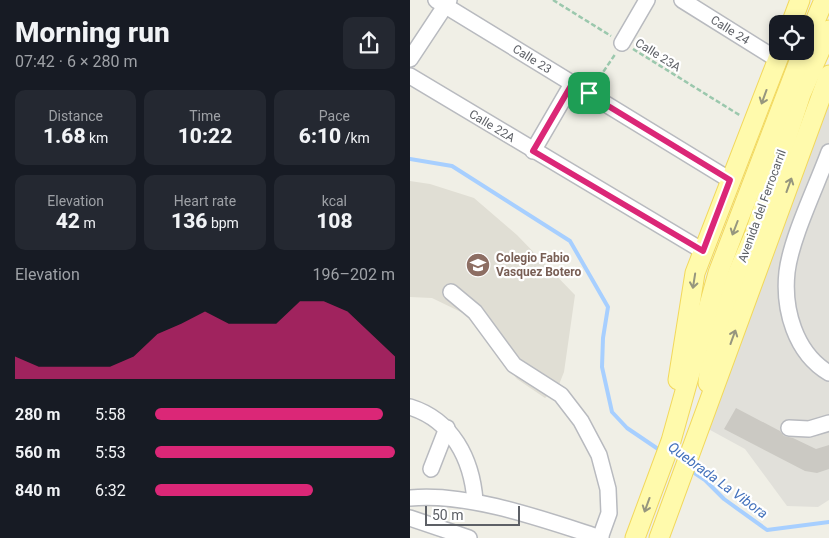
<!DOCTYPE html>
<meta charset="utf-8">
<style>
:root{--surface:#171b24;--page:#242831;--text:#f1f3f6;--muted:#9ea1a6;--accent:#db2777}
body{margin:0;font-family:Roboto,sans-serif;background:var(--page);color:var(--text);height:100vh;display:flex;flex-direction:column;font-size:19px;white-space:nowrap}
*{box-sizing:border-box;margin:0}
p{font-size:16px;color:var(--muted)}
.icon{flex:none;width:28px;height:28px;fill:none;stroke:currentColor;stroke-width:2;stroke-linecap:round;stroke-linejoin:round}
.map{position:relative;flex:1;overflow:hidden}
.panel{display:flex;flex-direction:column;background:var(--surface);width:410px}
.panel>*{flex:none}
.tools{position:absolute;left:359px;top:15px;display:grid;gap:10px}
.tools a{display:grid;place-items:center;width:45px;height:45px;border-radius:10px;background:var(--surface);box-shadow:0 2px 8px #0003;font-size:25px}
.scale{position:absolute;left:15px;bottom:12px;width:95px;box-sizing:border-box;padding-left:5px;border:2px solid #5d6066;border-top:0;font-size:14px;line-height:18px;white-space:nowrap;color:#5d6066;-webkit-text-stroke:4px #fff;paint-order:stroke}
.pin{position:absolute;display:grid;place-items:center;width:42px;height:42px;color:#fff;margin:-21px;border-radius:10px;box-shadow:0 2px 8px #0006}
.round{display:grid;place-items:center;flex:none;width:52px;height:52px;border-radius:10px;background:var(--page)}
.summary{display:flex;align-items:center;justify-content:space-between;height:85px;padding:0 15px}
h1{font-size:28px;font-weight:800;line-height:38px}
.stats{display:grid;grid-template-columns:repeat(3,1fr);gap:8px;height:85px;padding:5px 15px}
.stats div{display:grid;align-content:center;border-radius:10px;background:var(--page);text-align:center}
.stats b{font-size:21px;font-weight:800}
.stats small{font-size:14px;font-weight:400}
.stats p{font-size:14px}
.chart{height:140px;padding:10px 15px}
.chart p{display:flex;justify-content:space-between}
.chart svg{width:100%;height:90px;margin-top:5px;fill:var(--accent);opacity:.7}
ul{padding:0 15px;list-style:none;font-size:16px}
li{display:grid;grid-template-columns:80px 60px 1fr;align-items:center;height:38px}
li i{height:12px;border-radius:6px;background:var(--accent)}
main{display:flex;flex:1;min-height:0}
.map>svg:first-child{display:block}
.industrial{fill:#e1e0da}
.education{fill:#e0ded4}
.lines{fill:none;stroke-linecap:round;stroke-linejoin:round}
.stream{stroke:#a7cfff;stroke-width:4}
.building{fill:#cbc9c3}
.minor-casing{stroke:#b8babf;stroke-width:18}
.major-casing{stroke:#f2d85c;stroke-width:21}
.path{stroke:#9bc8ad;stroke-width:2.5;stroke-dasharray:5 2.5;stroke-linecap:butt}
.minor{stroke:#fff;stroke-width:15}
.major{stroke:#fffaac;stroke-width:19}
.oneway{stroke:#96967e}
.route-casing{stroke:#fff;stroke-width:10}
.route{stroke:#db2777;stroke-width:6}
.labels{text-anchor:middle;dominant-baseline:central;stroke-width:4.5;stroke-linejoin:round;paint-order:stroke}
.street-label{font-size:12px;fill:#5d6066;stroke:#fff}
.education-label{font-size:12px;font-weight:bold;fill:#785e54;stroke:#fff;text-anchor:start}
.water-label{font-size:14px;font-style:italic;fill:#4472bc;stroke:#fff}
</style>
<main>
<section class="panel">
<div class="summary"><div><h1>Morning run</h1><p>07:42 · 6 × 280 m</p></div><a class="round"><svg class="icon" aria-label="share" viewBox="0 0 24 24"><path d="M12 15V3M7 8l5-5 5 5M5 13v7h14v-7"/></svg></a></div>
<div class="stats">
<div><p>Distance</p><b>1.68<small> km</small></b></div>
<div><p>Time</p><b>10:22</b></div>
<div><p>Pace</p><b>6:10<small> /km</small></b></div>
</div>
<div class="stats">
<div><p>Elevation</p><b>42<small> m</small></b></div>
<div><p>Heart rate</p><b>136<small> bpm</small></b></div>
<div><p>kcal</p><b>108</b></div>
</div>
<div class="chart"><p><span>Elevation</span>196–202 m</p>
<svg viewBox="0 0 160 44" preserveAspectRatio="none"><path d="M0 44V33L10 38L20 38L30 38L40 38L50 33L60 22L70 17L80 11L90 17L100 17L110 17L120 6L130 6L140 11L150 22L160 33V44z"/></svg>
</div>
<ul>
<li><b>280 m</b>5:58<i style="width:95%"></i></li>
<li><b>560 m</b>5:53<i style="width:100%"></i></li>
<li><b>840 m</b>6:32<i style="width:66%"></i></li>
</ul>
</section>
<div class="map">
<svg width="419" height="538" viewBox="0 0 419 538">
<rect width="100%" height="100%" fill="#f0efe6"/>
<polygon class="industrial" points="419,75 419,500 408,507 377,506 335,449 291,425"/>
<polygon class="education" points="0,181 20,184 64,198 107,235 165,295 154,372 148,387 135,398 107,379 55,314 22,298 0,297"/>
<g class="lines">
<g class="stream">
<polyline points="0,159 42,166 160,241 198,307 193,338 192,367 202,412 217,428 251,451"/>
<polyline points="280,470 295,480 314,499 357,530 419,522"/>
</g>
</g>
<polygon class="building" points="326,408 370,431 374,436 383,438 406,449 419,445 419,469 407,473 395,471 314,429"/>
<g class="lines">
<g class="minor-casing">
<g id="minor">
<polyline points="26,0 320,180"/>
<polyline points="272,0 368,60"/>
<polyline points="212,43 237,0"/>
<polyline points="0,59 39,0"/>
<polyline points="0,76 293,251"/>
<polyline points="123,151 162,84"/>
<path d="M419,152c-12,33 -38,86 -42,120 -4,37 8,81 42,101"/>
<polyline points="41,292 65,312 104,365 151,395 171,421 189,455 198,489 199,513 190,538"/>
<path d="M0,407c42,13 62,52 65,94"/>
<polyline points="379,428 399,429 419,423"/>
<polyline points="21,469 37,428"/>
<path d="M0,498c58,-6 135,22 191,40"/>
<polyline points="0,518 59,538"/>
</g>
</g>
<g class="major-casing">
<g id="major">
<polyline points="381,24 390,0"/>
<polyline points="395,45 414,0"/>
<polyline points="268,380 285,273 371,51"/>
<polyline points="298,383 300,362 324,282 345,233 391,94 419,30"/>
<polyline points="225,538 261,441 308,273 393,51"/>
<polyline points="249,538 419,75"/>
</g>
</g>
<g class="path">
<polyline points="143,0 201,36"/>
<polyline points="223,49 331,116"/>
<polyline points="185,84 206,53"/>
</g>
<use href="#minor" class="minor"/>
<use href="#major" class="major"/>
</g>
<defs><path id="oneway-shaft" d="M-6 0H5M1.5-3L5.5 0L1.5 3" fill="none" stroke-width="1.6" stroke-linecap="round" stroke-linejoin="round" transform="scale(1.25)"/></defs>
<g class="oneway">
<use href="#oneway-shaft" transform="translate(354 97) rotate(110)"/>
<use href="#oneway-shaft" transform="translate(379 185) rotate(-70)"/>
<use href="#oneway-shaft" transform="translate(325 228) rotate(111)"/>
<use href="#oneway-shaft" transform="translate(284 281) rotate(99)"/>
<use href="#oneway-shaft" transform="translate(323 337) rotate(-70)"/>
<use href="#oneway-shaft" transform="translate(237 505) rotate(110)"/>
</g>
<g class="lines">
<g class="route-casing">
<polygon id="route" points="162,84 320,180 293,251 123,151"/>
</g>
<use href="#route" class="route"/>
</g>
<defs>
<g id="university-disc" transform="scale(1.25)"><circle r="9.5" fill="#8d6e63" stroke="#fff"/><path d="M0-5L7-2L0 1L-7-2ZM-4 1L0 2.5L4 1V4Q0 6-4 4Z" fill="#fff"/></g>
</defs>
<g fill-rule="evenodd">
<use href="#university-disc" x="68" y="265"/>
</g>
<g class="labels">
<g class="street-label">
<text transform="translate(320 30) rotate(32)">Calle 24</text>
<text transform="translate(248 55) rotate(32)">Calle 23A</text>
<text transform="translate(122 59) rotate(32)">Calle 23</text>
<text transform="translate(82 126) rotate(31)">Calle 22A</text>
<text transform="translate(352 206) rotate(-70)">Avenida del Ferrocarril</text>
</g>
<g class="education-label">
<text x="86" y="258">Colegio Fabio<tspan x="86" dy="14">Vasquez Botero</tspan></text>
</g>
<g class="water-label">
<text transform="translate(308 480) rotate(36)">Quebrada La Vibora</text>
</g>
</g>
</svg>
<div class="tools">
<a><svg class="icon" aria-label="locate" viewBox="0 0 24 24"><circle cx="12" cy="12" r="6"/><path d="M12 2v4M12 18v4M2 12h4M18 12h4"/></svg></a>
</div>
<div class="scale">50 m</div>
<div class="pin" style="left:179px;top:93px;background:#1e9e55"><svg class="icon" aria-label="arrive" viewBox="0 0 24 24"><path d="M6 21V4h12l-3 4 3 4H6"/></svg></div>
</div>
</main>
